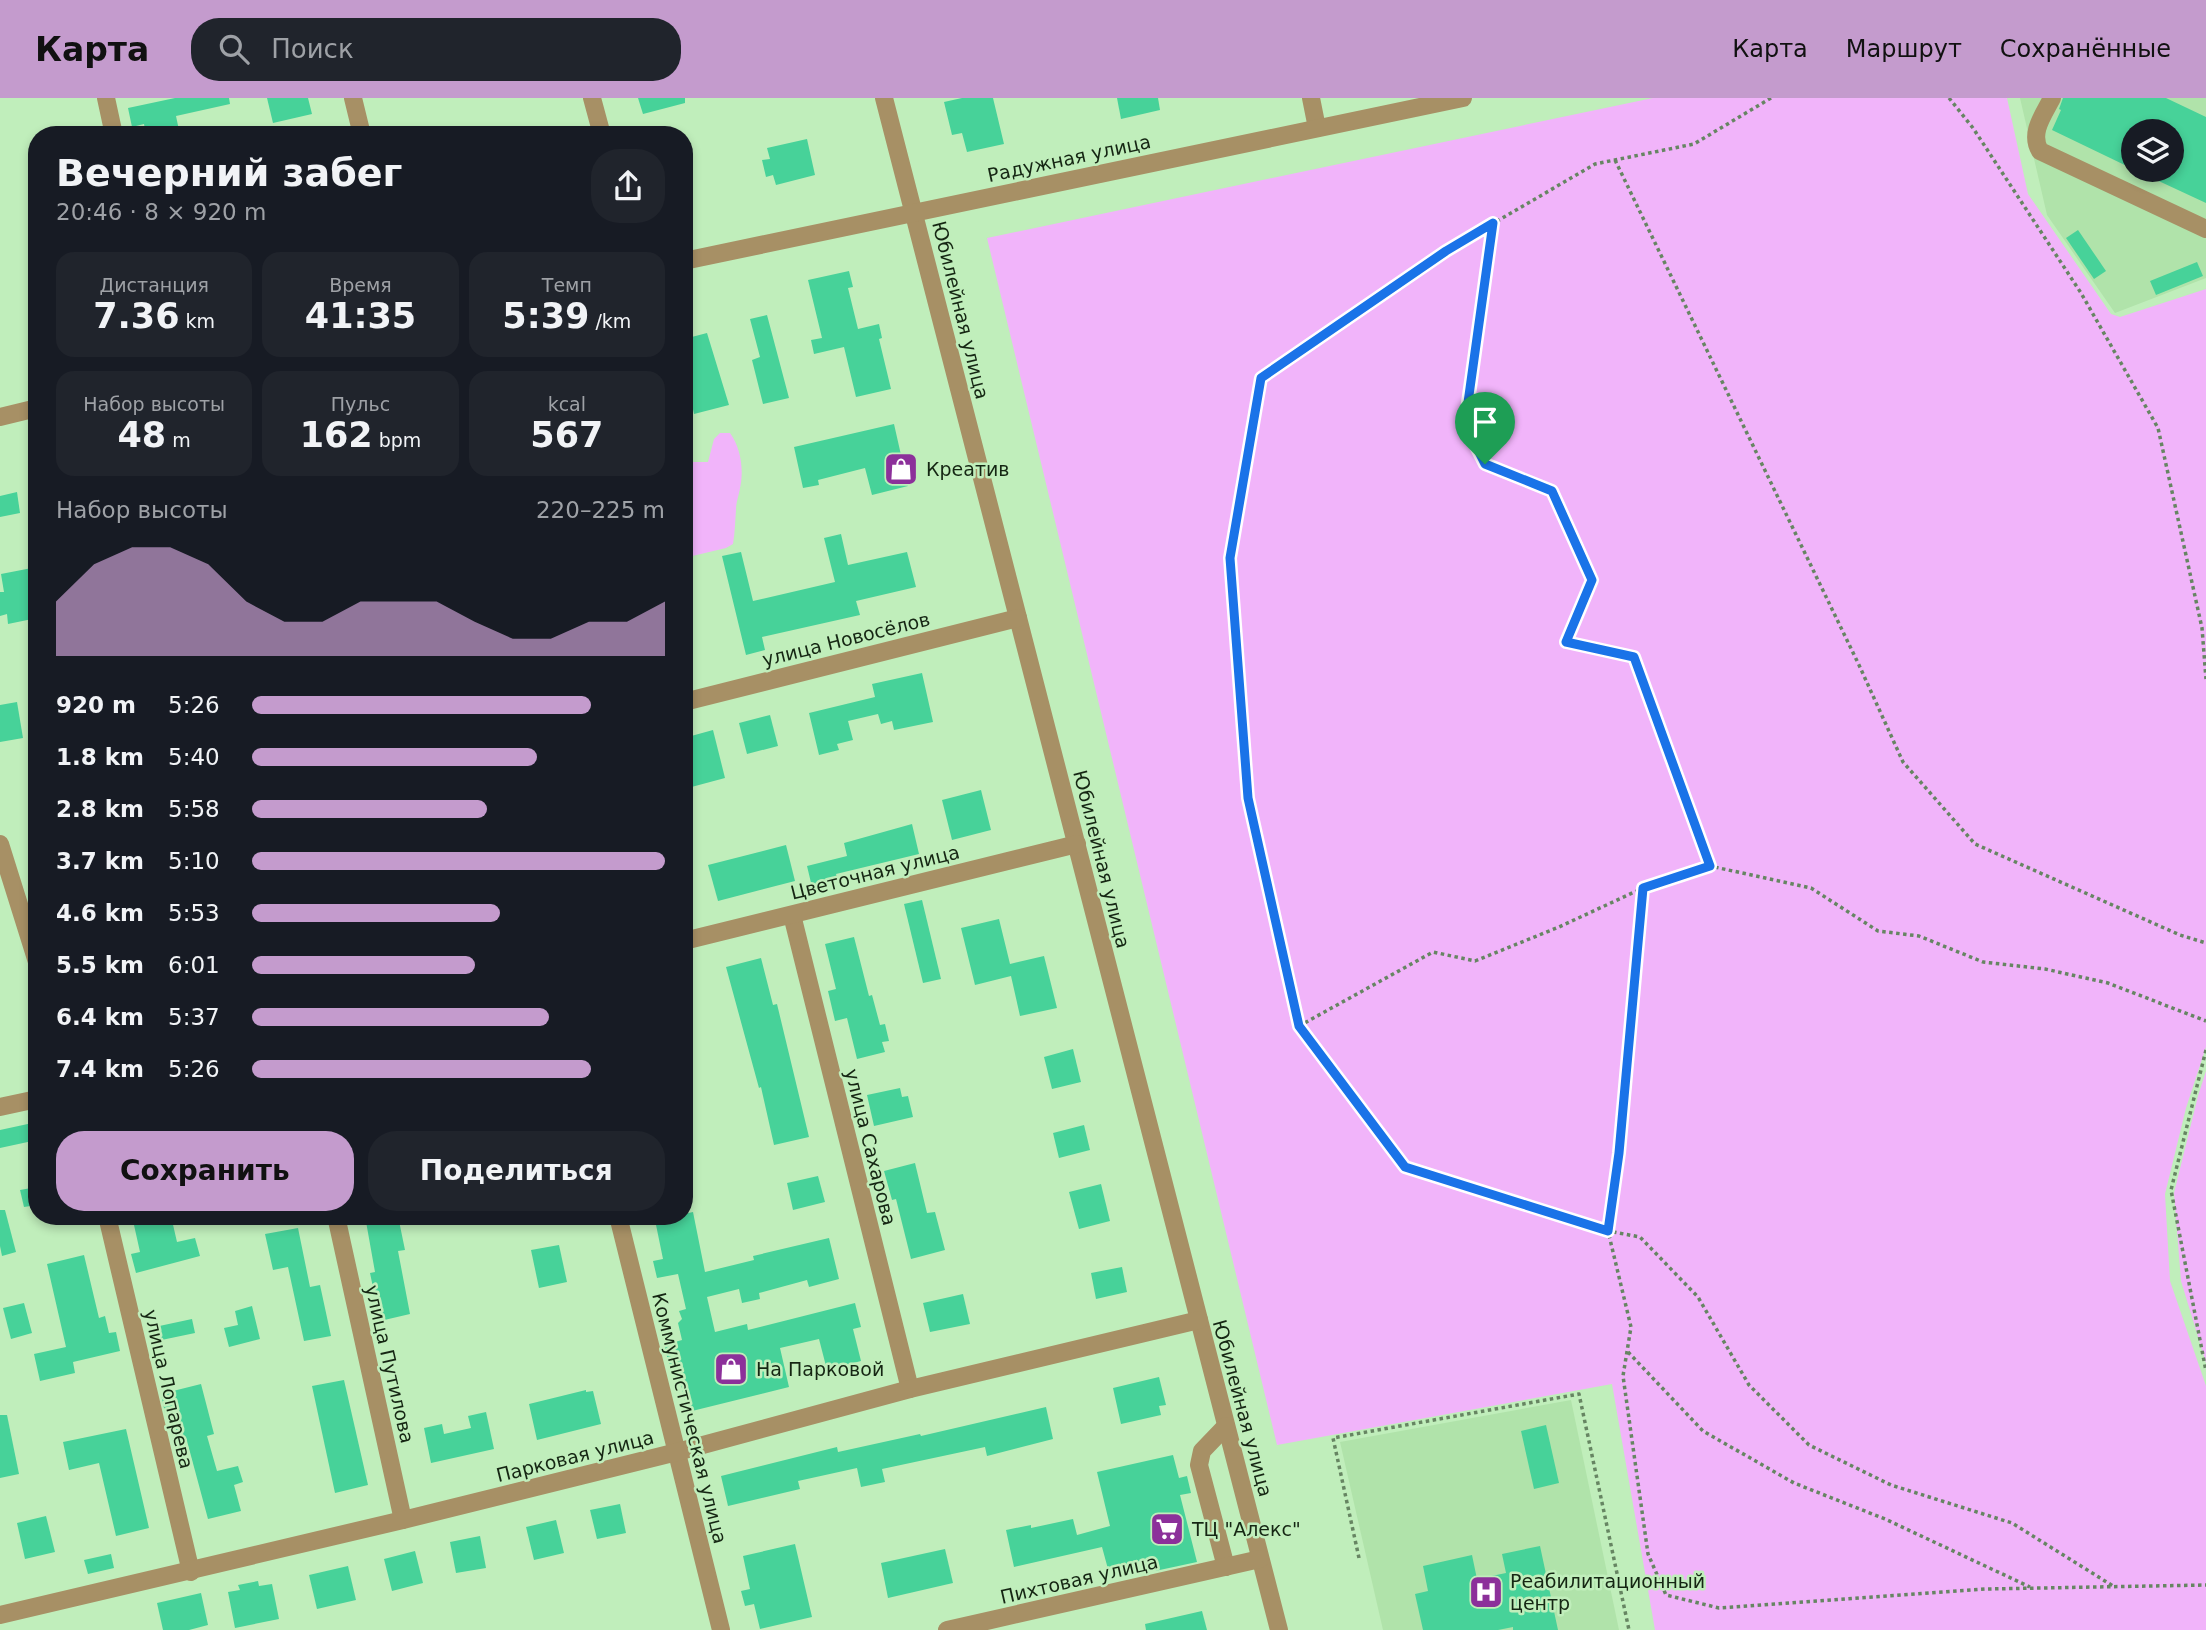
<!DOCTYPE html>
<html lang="ru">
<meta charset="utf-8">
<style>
:root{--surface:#171b24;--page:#20242c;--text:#f1f3f6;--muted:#9ea1a6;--accent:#c49bcd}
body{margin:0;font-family:"DejaVu Sans",sans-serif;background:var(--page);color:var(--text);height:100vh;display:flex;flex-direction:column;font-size:26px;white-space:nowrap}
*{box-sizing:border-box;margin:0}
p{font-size:23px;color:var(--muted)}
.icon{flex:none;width:38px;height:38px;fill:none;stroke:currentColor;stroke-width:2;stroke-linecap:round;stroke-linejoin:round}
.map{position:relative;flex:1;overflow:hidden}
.details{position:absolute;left:28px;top:28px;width:665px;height:1099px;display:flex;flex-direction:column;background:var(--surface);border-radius:28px;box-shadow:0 4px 10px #0003}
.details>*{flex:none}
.controls{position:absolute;left:2121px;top:21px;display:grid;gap:14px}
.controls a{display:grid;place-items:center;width:63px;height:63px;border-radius:50%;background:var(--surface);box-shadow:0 4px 10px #0003;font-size:35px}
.pin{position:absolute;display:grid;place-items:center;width:60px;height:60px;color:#fff;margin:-72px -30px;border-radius:50% 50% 50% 0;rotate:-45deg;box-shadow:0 0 7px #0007}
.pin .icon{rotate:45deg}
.round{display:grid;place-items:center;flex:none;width:74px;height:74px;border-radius:28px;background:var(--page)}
.summary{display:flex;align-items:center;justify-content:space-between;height:119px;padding:0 28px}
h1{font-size:38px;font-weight:700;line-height:52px}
.metrics{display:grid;grid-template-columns:repeat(3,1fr);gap:10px;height:119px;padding:7px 28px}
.metrics div{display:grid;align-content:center;border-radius:18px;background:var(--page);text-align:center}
.metrics b{font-size:35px;font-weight:700}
.metrics small{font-size:19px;font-weight:400}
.metrics p{font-size:19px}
.chart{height:196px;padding:14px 28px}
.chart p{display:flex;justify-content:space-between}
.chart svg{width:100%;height:126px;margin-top:7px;fill:var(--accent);opacity:.7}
.button{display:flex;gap:14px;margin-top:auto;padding:14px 28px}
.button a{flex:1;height:80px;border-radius:28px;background:var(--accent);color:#111;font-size:28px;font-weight:700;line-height:80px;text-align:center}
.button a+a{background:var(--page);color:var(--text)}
ul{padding:0 28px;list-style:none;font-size:23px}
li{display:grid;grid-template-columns:112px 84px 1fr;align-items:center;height:52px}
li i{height:18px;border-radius:9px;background:var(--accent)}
header{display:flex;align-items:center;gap:42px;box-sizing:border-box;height:98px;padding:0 35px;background:var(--accent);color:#111}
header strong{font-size:33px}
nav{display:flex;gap:38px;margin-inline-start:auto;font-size:24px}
.search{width:490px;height:63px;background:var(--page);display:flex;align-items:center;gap:18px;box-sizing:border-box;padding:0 24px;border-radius:28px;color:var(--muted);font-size:26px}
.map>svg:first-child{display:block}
.built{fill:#b0e3aa;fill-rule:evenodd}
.green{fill:#f1b4fa}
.building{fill:#47d299}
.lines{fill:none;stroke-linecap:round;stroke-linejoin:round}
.path{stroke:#668562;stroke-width:3.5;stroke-dasharray:3.5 3.5;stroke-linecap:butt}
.minor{stroke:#a79065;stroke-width:18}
.route-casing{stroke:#fff;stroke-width:14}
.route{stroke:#1a73e8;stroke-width:9}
.labels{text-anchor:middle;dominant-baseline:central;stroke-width:5;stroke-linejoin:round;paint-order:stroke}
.street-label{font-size:19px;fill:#152613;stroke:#c0eebb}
.poi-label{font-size:19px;fill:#152613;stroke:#c0eebb;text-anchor:start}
</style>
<header>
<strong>Карта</strong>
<div class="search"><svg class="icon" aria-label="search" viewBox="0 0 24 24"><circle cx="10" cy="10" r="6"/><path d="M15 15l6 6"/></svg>Поиск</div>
<nav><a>Карта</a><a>Маршрут</a><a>Сохранённые</a></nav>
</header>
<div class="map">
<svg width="2206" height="1532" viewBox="0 0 2206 1532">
<rect width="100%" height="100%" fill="#c0eebb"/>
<g class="built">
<path d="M2020,0h186v180l-91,35 -68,-98zM2133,33h39v39h-39z"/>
<polygon points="1571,1302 1619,1532 1383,1532 1340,1344"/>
</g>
<g class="green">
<polygon points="1653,0 2007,0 2028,96 2111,216 2120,219 2206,191 2206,949 2186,1010 2165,1096 2170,1183 2206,1288 2206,1532 1655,1532 1612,1286 1277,1347 987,140"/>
<path d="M720,335h10c11,15 14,37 10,55 -1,7 -4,14 -4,22 -1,12 -1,22 -3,34l-7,4 -42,10v-102l9,6h15l6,-23z"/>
<polygon points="2206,973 2206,1265 2181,1183 2174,1095 2198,998"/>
</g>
<g class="building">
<polygon points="175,0 229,0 230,6 176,18 180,37 146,37 144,26 132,29 128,10"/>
<polygon points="267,0 308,0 312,16 273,25"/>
<polygon points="638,0 685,0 685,5 643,16"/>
<polygon points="962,0 993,0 1004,46 967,54 962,35 952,37 944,4"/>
<polygon points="1117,0 1158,0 1160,12 1121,21"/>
<polygon points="2063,0 2166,0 2206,19 2206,105 2135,72 2172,72 2172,33 2133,33 2133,71 2052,32 2061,12 2059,11"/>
<polygon points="807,41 815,77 776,87 773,77 766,79 762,62 770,61 767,50"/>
<polygon points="2078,132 2106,173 2094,181 2066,140"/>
<polygon points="2197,164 2203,178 2156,197 2150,183"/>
<polygon points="849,173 853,189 848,190 858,231 879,226 882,240 879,241 891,291 856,299 844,249 814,256 811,242 822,240 808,182"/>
<polygon points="767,217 789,300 763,306 752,262 760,259 750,221"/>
<polygon points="707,235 729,307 694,316 690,297 684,298 684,241"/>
<polygon points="894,326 908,388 872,397 865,370 818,382 819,387 803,390 794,349"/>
<polygon points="17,394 20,415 0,419 0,398"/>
<polygon points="841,436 848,467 907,454 916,489 856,503 860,517 762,539 765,552 746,557 722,458 741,454 753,503 835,484 824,440"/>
<polygon points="37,469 37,520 8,526 7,516 0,518 0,494 4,494 1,476"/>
<polygon points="922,575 933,624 894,632 892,623 881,626 878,616 848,623 853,642 837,646 839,652 819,657 809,615 875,599 872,586"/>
<polygon points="17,604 23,640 0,644 0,607"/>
<polygon points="770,617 778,648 747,656 739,625"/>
<polygon points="713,632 725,680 684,691 684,640"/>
<polygon points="981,692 991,732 952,742 942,702"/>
<polygon points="912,726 919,756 836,776 838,782 812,789 807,768 847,758 844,745"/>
<polygon points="786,747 795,783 718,803 708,767"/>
<polygon points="922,802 941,881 923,885 904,806"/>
<polygon points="999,821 1010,866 1044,858 1057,910 1020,918 1011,878 975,887 961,830"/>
<polygon points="854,839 869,898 872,897 880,927 885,926 889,943 882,944 885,954 857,961 847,920 835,923 828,893 836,891 825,846"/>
<polygon points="761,860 773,907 777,906 809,1039 774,1047 761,989 759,990 726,869"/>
<polygon points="1073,951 1081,984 1052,991 1044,959"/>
<polygon points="900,990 902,999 908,998 913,1019 874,1028 867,997"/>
<polygon points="37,1024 37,1042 0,1050 0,1032"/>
<polygon points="1084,1027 1090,1052 1059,1060 1053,1035"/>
<polygon points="915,1065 927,1115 935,1114 945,1152 911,1161 896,1101 892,1102 884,1073"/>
<polygon points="818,1078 825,1104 793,1112 787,1085"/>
<polygon points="1101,1086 1110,1123 1079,1131 1069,1094"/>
<polygon points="37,1089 37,1107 24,1109 20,1092"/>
<polygon points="0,1112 5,1112 16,1154 2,1158 0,1148"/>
<polygon points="693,1114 705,1174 754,1162 753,1158 829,1140 839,1181 809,1189 807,1182 759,1195 760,1201 742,1205 739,1191 707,1199 715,1234 747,1226 748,1232 855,1205 861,1229 853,1231 861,1263 827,1272 819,1241 780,1250 789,1289 688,1314 678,1275 672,1277 664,1247 682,1242 678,1225 682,1221 679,1213 686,1211 678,1176 657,1180 653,1163 663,1161 655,1122 684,1118 684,1116"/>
<polygon points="132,1118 171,1118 177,1144 195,1140 200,1158 136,1175 131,1156 140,1154"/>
<polygon points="365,1118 398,1118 405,1152 398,1153 410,1216 380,1223 370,1175 375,1174"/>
<polygon points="298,1130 310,1189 320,1187 331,1238 304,1243 288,1169 273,1172 265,1136"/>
<polygon points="559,1147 567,1184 539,1190 531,1152"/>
<polygon points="84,1157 99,1220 105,1218 109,1235 116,1234 120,1253 73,1264 75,1275 40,1283 34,1256 66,1249 47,1166"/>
<polygon points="1122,1169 1127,1194 1096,1201 1091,1175"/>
<polygon points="963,1196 970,1226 930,1234 923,1205"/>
<polygon points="24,1205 32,1235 11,1241 3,1210"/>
<polygon points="252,1208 260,1241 229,1249 224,1230 238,1227 235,1213"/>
<polygon points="192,1221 195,1235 152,1244 150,1230"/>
<polygon points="1159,1279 1166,1307 1159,1308 1161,1317 1121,1326 1113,1290"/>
<polygon points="344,1282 368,1387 335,1395 312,1288"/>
<polygon points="201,1286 214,1336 207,1338 217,1373 238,1368 243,1384 234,1387 241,1413 208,1421 187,1343 179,1345 172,1314 165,1315 161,1296"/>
<polygon points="586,1292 586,1294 593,1293 601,1326 537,1342 529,1306"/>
<polygon points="1046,1309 1053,1341 987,1358 985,1349 882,1371 885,1384 861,1389 857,1370 798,1383 800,1391 728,1408 721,1378 837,1349 838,1354 920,1336 921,1338"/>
<polygon points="486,1314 494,1351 431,1365 424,1330 442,1326 444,1336 471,1330 468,1318"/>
<polygon points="0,1317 7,1317 19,1376 0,1380"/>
<polygon points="1546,1327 1559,1385 1534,1391 1521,1333"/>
<polygon points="126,1331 149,1430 116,1438 99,1365 69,1372 63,1344"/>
<polygon points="1173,1357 1179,1380 1187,1378 1191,1395 1180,1397 1197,1464 1155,1473 1152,1460 1108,1471 1102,1449 1014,1469 1006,1432 1031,1427 1031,1430 1073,1421 1077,1437 1110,1428 1097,1374"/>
<polygon points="620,1406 626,1435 597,1441 590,1412"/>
<polygon points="46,1418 55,1454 25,1461 17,1425"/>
<polygon points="556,1422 564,1455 534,1462 526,1429"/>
<polygon points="480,1438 486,1470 456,1475 450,1444"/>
<polygon points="795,1446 812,1519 760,1531 754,1506 745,1508 741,1493 750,1491 743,1458"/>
<polygon points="1540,1448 1558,1532 1513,1532 1513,1529 1498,1532 1423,1532 1415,1496 1428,1493 1423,1468 1472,1457 1477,1481 1506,1475 1502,1456"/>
<polygon points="945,1451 953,1485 888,1500 881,1465"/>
<polygon points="415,1453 423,1485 392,1493 384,1461"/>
<polygon points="111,1456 114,1470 88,1476 84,1462"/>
<polygon points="348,1468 356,1502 317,1511 309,1477"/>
<polygon points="258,1483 259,1488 272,1486 279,1521 235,1530 228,1494 240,1492 238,1487"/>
<polygon points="201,1495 208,1527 189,1532 163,1532 157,1505"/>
<polygon points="1202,1513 1207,1532 1146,1532 1145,1526"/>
</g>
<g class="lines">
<g class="path">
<polyline points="1771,0 1694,46 1595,66 1446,153 1261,280 1230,460 1248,700 1299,928 1405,1069 1608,1133 1631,1229 1623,1278 1648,1456 1666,1497 1719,1510 1986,1491 2206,1487"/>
<polyline points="1949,0 1973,30 2081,195 2158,330 2202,530 2206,581"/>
<polyline points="1615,62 1859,567 1903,664 1975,746 2180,837 2206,845"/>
<polyline points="1493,125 1465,326 1485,366 1552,393 1592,482 1566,544 1634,559 1710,768"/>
<polyline points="1643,790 1619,1055 1608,1133 1640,1139 1698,1199 1749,1287 1809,1347 1891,1387 2012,1425 2113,1488"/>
<polyline points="1299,928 1433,854 1475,863 1559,829 1643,790 1710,768 1811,790 1878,833 1919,838 1983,864 2045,871 2108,885 2206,923"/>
<polyline points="2206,952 2171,1092 2206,1273"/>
<polyline points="1628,1254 1703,1333 1794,1385 1885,1421 2030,1489"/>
<polyline points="1359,1460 1333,1340 1579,1296 1629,1532"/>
</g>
<g class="minor">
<polyline points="106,0 114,37"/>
<polyline points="353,0 362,37"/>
<polyline points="592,0 602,37"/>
<polyline points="884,0 1279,1532"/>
<polyline points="1311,0 1317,30"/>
<path d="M2052,0c-8,16 -23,35 -12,53l166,78"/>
<polyline points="684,163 1463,0"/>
<polyline points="0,319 37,310"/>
<polyline points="684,604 1018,520"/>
<polyline points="0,746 37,864"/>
<polyline points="792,817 910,1291"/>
<polyline points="684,843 1077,746"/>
<polyline points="0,1009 37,1001"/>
<polyline points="107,1118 191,1474"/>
<polyline points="336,1118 403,1422"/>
<polyline points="618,1118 721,1532"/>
<polyline points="1226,1328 1202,1353 1199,1367 1226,1469"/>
<polyline points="0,1517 403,1422 677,1354 910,1291 1199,1222"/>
<polyline points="947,1532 1260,1461"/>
</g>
</g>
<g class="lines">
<g class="route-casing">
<polygon id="route" points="1493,125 1465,326 1485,366 1552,393 1592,482 1566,544 1634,559 1710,768 1643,790 1619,1055 1608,1133 1405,1069 1299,928 1248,700 1230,460 1261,280 1446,153"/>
</g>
<use href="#route" class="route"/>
</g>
<defs>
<g id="shop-square" transform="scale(1.75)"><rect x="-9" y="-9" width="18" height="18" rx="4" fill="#8c309a" stroke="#c0eebb"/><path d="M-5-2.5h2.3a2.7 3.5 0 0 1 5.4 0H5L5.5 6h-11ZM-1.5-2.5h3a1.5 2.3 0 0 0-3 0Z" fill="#fff"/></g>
<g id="supermarket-square" transform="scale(1.75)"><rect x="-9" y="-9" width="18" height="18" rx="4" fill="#8c309a" stroke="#c0eebb"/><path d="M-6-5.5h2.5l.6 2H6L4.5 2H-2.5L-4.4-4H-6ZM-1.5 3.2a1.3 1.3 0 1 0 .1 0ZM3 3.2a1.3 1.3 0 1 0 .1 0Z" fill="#fff"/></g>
<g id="hospital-square" transform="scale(1.75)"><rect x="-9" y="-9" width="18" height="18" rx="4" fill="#8c309a" stroke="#c0eebb"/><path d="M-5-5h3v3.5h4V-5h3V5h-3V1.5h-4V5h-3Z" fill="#fff"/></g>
</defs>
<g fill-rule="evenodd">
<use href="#shop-square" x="901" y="371"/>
<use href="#shop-square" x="731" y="1271"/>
<use href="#supermarket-square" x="1167" y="1431"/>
<use href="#hospital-square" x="1486" y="1494"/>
</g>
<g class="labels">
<g class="street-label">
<text transform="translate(1069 60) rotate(-12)">Радужная улица</text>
<text transform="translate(961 212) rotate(76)">Юбилейная улица</text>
<text transform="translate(846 541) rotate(-14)">улица Новосёлов</text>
<text transform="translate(1102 761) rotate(76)">Юбилейная улица</text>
<text transform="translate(875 774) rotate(-14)">Цветочная улица</text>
<text transform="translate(871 1049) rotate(76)">улица Сахарова</text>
<text transform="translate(390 1266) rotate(77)">улица Путилова</text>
<text transform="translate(169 1291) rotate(77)">улица Лопарева</text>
<text transform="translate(1243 1310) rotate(75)">Юбилейная улица</text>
<text transform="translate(690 1320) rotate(76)">Коммунистическая улица</text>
<text transform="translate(575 1358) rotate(-14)">Парковая улица</text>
<text transform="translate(1079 1481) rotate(-13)">Пихтовая улица</text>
</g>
<g class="poi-label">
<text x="926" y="371">Креатив</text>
<text x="756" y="1271">На Парковой</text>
<text x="1192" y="1431">ТЦ "Алекс"</text>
<text x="1510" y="1483">Реабилитационный<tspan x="1510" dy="22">центр</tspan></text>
</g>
</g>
</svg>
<div class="controls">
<a><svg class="icon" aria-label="layers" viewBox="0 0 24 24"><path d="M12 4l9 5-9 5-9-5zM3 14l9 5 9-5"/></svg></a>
</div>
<div class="pin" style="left:1485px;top:366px;background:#1e9e55"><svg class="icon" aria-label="arrive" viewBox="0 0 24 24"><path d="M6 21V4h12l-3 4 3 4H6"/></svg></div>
<section class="details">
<div class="summary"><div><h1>Вечерний забег</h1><p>20:46 · 8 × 920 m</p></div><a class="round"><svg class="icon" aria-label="share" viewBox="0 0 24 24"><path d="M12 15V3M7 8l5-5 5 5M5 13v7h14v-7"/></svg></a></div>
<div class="metrics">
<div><p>Дистанция</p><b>7.36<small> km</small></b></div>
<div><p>Время</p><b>41:35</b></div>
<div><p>Темп</p><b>5:39<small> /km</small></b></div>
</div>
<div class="metrics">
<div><p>Набор высоты</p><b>48<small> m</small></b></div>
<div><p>Пульс</p><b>162<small> bpm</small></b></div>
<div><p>kcal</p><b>567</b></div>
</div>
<div class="chart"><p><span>Набор высоты</span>220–225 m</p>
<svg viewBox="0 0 160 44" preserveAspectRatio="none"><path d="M0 44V25L10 12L20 6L30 6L40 12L50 25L60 32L70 32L80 25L90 25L100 25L110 32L120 38L130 38L140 32L150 32L160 25V44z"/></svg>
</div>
<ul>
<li><b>920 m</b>5:26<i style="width:82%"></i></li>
<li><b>1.8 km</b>5:40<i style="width:69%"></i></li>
<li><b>2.8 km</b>5:58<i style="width:57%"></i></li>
<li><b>3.7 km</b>5:10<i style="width:100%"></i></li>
<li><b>4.6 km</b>5:53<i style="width:60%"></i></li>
<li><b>5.5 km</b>6:01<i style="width:54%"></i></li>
<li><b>6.4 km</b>5:37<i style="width:72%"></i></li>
<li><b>7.4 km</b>5:26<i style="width:82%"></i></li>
</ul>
<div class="button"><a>Сохранить</a><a>Поделиться</a></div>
</section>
</div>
